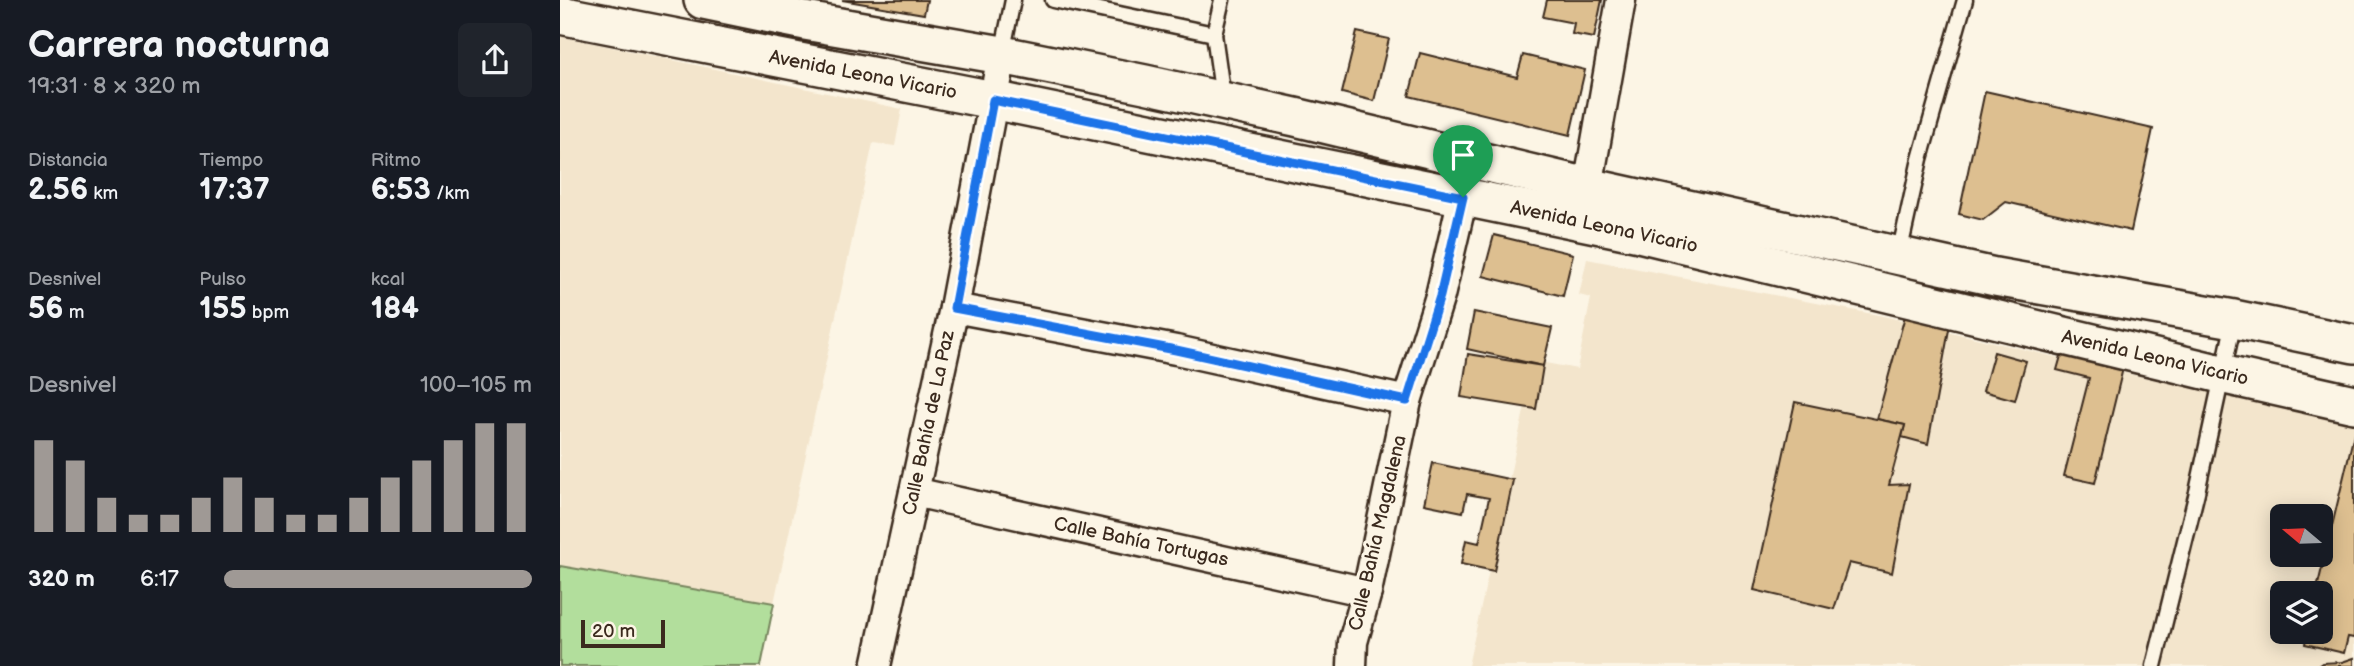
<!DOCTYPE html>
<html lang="es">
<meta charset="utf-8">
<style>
:root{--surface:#171b24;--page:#20242c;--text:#f1f3f6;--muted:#9ea1a6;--accent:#9f9995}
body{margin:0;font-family:"Balsamiq Sans",sans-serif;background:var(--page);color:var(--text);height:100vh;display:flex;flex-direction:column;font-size:26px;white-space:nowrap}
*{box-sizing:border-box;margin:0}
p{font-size:23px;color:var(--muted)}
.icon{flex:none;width:38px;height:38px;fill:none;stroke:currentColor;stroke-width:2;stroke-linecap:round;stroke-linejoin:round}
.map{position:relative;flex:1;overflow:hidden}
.sheet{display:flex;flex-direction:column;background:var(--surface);width:560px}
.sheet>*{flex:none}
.needle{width:46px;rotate:289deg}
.controls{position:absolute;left:1710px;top:504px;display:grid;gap:14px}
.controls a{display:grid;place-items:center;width:63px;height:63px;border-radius:10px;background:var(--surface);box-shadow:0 4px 18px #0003;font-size:35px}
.scale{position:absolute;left:21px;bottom:18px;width:84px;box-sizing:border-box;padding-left:7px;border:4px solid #3b2a1e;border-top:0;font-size:19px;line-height:24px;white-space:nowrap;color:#3b2a1e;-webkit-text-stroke:5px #fcf5e5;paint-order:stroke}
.pin{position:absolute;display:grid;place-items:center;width:60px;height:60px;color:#fff;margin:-72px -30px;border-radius:50% 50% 50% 0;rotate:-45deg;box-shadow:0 0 7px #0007}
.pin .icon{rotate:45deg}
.round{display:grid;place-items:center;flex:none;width:74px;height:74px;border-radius:10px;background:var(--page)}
.headline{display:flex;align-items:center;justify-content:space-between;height:119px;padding:0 28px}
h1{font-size:38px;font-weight:800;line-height:52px}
.figures{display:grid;grid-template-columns:repeat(3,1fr);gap:10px;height:119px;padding:7px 28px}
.figures div{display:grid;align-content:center}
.figures b{font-size:30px;font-weight:800}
.figures small{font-size:19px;font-weight:400}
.figures p{font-size:19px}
.chart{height:196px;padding:14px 28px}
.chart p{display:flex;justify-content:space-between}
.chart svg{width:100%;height:126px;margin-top:7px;stroke:var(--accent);stroke-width:6}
ul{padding:0 28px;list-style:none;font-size:23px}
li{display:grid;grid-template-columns:112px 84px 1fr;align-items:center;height:52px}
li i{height:18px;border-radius:9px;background:var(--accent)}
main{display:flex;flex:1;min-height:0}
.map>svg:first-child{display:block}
.built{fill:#f3e5cc;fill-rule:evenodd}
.green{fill:#b2de9c;stroke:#76845d;stroke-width:2}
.building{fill:#ddbf90;stroke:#3b2a1e;stroke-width:2}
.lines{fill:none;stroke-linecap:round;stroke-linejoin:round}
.service-casing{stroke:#3b2a1e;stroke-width:19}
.minor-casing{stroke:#3b2a1e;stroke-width:33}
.tertiary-casing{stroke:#3b2a1e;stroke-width:42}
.service{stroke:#fcf5e5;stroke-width:14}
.minor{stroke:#fcf5e5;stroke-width:28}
.tertiary{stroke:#fcf5e5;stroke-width:37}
.route-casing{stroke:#fff;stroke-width:14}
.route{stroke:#1a73e8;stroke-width:9}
.labels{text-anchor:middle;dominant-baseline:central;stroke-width:6;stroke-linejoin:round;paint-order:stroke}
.street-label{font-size:19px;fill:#3b2a1e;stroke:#fcf5e5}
</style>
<main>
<section class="sheet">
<div class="headline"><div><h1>Carrera nocturna</h1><p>19:31 · 8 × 320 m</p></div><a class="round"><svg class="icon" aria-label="share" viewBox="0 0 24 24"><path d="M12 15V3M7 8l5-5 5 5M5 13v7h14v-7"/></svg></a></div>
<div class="figures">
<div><p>Distancia</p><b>2.56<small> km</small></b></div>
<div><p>Tiempo</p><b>17:37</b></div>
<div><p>Ritmo</p><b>6:53<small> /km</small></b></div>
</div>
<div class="figures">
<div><p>Desnivel</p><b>56<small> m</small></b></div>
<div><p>Pulso</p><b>155<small> bpm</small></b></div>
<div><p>kcal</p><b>184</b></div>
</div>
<div class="chart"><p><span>Desnivel</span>100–105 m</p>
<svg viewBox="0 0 160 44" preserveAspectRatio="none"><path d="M5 44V12M15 44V19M25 44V32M35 44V38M45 44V38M55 44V32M65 44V25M75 44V32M85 44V38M95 44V38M105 44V32M115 44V25M125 44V19M135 44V12M145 44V6M155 44V6"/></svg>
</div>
<ul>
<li><b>320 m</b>6:17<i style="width:100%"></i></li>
</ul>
</section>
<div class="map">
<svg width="1794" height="666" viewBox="0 0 1794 666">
<rect width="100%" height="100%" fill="#fcf5e5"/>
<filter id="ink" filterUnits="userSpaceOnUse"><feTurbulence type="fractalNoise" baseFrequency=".0143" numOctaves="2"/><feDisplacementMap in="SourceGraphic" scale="14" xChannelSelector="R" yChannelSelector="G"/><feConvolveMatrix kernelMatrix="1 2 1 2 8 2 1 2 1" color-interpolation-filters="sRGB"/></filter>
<g filter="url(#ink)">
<g class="built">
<polygon points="0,36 342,109 335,146 313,143 214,603 0,566"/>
<path d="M1027,259l296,57 227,54 244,52v244h-886l67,-305 42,8 14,-71 -12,-3zM1722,516h38v39h-38zM1722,593h38v39h-38z"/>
</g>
<polygon class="green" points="0,566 214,603 201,666 0,666"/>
<g class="building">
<polygon points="282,0 367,0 364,14"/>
<polygon points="987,0 1042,0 1034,38 1012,34 1014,23 983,17"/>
<polygon points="797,32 829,39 814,101 782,93"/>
<polygon points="860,53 957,77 963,55 1025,70 1010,135 849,96"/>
<polygon points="1425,91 1593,129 1571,231 1446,202 1423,220 1399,214"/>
<polygon points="934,235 1013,254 1003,296 923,276"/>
<polygon points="914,312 992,328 983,366 907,349"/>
<polygon points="1346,312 1390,324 1368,444 1342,437 1345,425 1317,419"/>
<polygon points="1503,349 1564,364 1535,483 1504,476 1529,378 1497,370"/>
<polygon points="1434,352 1466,361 1455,400 1423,391"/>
<polygon points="908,354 983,366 976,409 901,397"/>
<polygon points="1235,402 1345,425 1329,485 1349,484 1332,573 1289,563 1274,609 1194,590"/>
<polygon points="1794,434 1794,638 1788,637 1784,653 1745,644 1747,632 1760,632 1760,593 1756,593"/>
<polygon points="873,463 953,480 934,571 901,564 906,540 919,543 929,498 907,494 903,512 864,504"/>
<polygon points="1794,658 1794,666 1758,666 1762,663 1782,662"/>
</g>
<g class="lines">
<g class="service-casing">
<g id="service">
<polyline points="493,0 654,34 663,98"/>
<polyline points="654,34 662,0"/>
<polyline points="442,54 453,0"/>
<polyline points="1339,254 1360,159 1405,0"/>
<polyline points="1594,666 1637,492 1674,321"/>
</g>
</g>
<g class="minor-casing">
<g id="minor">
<polyline points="1028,187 1061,0"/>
<polyline points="394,308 616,350 847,401"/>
<polyline points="354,492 807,592"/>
<polyline points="316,666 394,308 442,55"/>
<polyline points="792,666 793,642 807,592 847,401 880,296 903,197"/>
</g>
</g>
<g class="tertiary-casing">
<g id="tertiary">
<polyline points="143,0 245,21 442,55 585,84 735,117 1028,187 1435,277 1674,319 1794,344"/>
<polyline points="0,15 433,100 1079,233 1661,374 1794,404"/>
</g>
</g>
<use href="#service" class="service"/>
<use href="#minor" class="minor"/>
<use href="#tertiary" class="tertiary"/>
</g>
</g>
<g class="lines" filter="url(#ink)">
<g class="route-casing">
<polygon id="route" points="433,100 903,197 880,296 847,401 616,350 394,308"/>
</g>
<use href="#route" class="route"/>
</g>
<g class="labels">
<g class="street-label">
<text transform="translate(303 75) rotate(11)">Avenida Leona Vicario</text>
<text transform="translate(1044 227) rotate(12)">Avenida Leona Vicario</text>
<text transform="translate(1595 358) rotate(13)">Avenida Leona Vicario</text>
<text transform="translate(369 423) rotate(-78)">Calle Bahía de La Paz</text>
<text transform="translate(818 533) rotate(-77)">Calle Bahía Magdalena</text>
<text transform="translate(581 542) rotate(12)">Calle Bahía Tortugas</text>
</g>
</g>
</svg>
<div class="controls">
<a><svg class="needle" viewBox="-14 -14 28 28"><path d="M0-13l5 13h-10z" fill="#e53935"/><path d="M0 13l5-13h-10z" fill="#9ea1a6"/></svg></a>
<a><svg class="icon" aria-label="layers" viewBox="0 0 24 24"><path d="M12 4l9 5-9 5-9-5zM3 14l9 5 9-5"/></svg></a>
</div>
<div class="scale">20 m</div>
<div class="pin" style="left:903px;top:197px;background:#1e9e55"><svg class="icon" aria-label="arrive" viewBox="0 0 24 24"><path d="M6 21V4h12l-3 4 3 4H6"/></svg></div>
</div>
</main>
